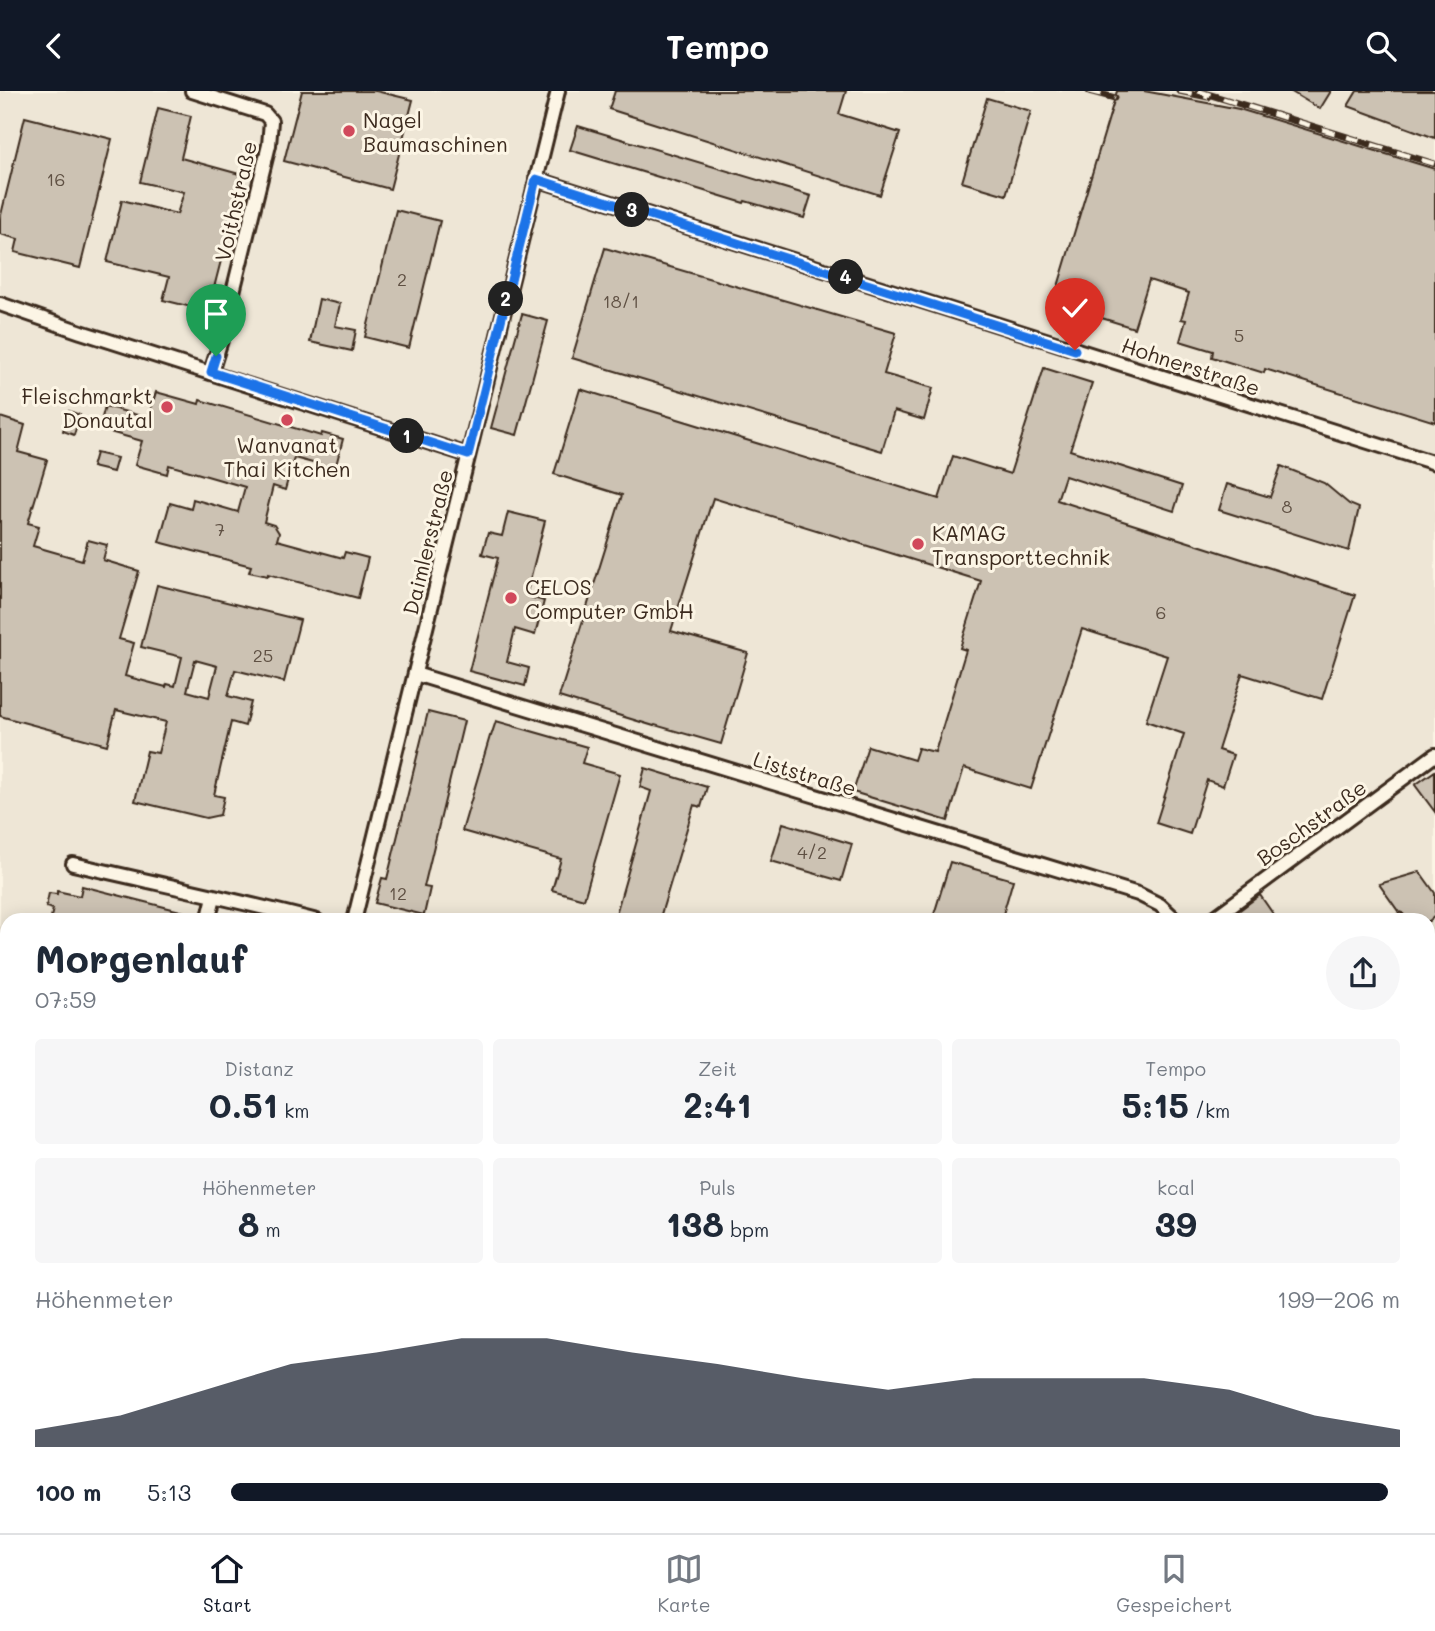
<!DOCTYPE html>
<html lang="de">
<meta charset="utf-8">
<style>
:root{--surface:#fff;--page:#f6f6f7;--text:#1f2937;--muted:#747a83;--line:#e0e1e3;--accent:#111827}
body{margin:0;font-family:Mali,sans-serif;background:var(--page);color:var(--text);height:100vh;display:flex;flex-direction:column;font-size:26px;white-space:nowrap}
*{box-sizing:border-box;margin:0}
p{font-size:23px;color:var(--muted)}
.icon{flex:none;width:38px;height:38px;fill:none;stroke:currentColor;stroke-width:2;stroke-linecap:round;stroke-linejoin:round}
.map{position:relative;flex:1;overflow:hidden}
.side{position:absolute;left:0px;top:822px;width:1435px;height:620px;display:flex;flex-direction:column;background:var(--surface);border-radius:21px 21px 0 0;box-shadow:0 4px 18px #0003}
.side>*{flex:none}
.pin{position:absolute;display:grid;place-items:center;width:60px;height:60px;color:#fff;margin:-72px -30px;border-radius:50% 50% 50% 0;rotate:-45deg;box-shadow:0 0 7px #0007}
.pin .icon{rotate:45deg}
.km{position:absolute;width:35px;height:35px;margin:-18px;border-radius:50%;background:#222;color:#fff;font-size:19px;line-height:35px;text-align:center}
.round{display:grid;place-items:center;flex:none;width:74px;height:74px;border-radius:37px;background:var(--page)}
.overview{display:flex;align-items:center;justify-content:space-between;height:119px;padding:0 35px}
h1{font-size:38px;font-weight:700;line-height:52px}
.figures{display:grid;grid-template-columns:repeat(3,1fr);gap:10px;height:119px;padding:7px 35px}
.figures div{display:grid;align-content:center;border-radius:7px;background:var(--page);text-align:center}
.figures b{font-size:35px;font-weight:700}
.figures small{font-size:19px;font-weight:400}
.figures p{font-size:19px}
.chart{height:196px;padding:14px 35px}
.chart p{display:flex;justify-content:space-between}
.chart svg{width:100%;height:126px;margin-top:7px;fill:var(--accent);opacity:.7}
ul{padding:0 35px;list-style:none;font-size:23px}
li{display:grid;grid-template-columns:112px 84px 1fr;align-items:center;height:52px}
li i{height:18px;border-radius:9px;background:var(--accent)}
header{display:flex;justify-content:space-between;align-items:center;height:91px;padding:0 35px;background:var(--accent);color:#fff;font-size:32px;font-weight:700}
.tab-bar{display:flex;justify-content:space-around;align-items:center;height:98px;border-top:2px solid var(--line);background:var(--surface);font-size:19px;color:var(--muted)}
.tab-bar a{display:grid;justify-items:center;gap:4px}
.tab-bar .current{color:var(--accent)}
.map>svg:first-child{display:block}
.built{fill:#eee6d6}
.green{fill:#e0d8c8;stroke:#8e8173;stroke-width:2}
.building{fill:#ccc2b3;stroke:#3b2a1e;stroke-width:2;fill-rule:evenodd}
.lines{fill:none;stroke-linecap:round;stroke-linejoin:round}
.minor-casing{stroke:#3b2a1e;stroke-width:18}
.secondary-casing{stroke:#3b2a1e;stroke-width:21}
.primary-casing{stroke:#3b2a1e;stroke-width:24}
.minor{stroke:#fcf5e5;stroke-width:12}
.secondary{stroke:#fcf5e5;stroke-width:16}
.primary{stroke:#fcf5e5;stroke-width:19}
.rail-casing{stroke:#3b2a1e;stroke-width:7}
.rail{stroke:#fcf5e5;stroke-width:4.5;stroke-dasharray:13;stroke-linecap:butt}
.route-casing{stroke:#fff;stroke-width:14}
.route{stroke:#1a73e8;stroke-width:9}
.poi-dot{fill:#d1495b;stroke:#fcf5e5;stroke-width:2.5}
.labels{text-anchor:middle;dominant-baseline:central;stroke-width:6;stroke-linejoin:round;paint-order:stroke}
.number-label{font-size:18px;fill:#5f5043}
.poi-label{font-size:21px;fill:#3b2a1e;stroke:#fcf5e5;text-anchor:start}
.street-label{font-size:21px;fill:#3b2a1e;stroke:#fcf5e5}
</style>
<header><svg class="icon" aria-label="back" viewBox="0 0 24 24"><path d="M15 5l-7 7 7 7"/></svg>Tempo<svg class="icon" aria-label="search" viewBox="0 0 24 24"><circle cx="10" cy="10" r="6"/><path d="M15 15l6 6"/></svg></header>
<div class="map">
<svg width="1435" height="1442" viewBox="0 0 1435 1442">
<rect width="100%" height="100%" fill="#fcf5e5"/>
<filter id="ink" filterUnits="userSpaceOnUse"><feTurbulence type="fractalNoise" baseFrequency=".0143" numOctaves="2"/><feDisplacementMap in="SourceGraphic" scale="14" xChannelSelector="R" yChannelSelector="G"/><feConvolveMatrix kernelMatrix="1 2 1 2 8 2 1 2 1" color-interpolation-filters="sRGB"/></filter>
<g filter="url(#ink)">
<g class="built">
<polygon points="0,0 1435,0 1435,886 1428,891 1428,830 7,830 7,1378 0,1374"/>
<polygon points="100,1435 654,1435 644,1442 111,1442"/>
</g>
<g class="green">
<polygon points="1435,1076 1435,1210 1428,1216 1428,1081"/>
<polygon points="1053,1435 1100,1435 1095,1442 1048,1442"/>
</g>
<g class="building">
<polygon points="302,0 376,0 413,9 390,98 284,70"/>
<polygon points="615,0 846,0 839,23 900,42 880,104 609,18"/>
<polygon points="1117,0 1144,0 1239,18 1435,78 1435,331 1265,278 1264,282 1212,266 1213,260 1180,250 1186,229 1181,228 1189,202 1149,189 1134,237 1053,212"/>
<polygon points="1290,0 1331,0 1320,18"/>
<polygon points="1357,0 1435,0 1435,47 1348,15"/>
<polygon points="987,7 1031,20 1006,104 962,91"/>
<polygon points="158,17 191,25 181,67 243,84 208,220 163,209 169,186 107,171 122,109 177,123 184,101 140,91"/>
<polygon points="25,26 112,48 80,177 15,161 18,148 0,143 0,128"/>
<polygon points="578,35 811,105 804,127 745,110 744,112 570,59"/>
<polygon points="396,119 440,130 409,257 365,246"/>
<polygon points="605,157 896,242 884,283 933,297 924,329 894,320 882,360 572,267"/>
<polygon points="319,208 340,213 335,235 356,239 352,260 310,251"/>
<polygon points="522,223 548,230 517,344 491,337"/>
<polygon points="1044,277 1092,292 1070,359 1182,395 1174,420 1065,385 1057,409 1355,504 1322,608 1242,583 1218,659 1233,664 1223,695 1207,689 1190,743 1156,732 1184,643 1146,630 1167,565 1082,538 1031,698 964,677 948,730 853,701 868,655 914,669 918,657 935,661 966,559 960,557 981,490 713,407 671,540 748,562 721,653 655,634 654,635 559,606 622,404 554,383 580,298 939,408 953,365 1010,383"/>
<polygon points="156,301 199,313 200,309 321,345 322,342 343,348 335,378 294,367 285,399 273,395 264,431 274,434 279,442 277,449 343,467 345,461 368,467 358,507 268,483 268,485 249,481 251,475 159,451 170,412 191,418 193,408 238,421 245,396 169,374 167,383 135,374 142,350 99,338 105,315 148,327"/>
<polygon points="69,320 80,324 74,344 63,340"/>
<path d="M0,326l25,8 -7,27 29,8 -19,63 11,3 -6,20 49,14 6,-20 19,5 -4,15 36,11 -20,68 15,4 -9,33 41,11 1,-3 8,2 7,-29 -41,-10 16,-62 143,35 -16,62 -49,-12 -7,26 23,6 -6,24 -14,-4 -17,73 10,2 -4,18 -14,3 -71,-17 12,-50 11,2 8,-31 -50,-12 -9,35 -107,-29zM195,569l22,6 -8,31 -22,-6z"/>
<polygon points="96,362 117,367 113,381 92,376"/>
<polygon points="1281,375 1324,392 1349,413 1359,417 1349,460 1219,419 1227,393 1270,406"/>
<polygon points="508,421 545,430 526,505 544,510 535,544 515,538 507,571 529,577 525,595 469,580 498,467 482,463 488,442 502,445"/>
<polygon points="428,621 464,630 424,796 430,797 424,824 375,812 382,787 387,788"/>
<polygon points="496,630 587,656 582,672 620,683 584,808 552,799 561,768 462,740 490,645 491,645"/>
<polygon points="645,677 707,696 701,716 694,714 659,830 614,830 651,700 640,696"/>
<polygon points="1435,680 1435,721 1415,694"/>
<polygon points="783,732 852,753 841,790 771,770"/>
<polygon points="950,771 1013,789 1001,830 932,830"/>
<polygon points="1420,781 1435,802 1435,825 1429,830 1405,830 1379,793"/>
<polygon points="82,795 200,825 199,830 50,830 53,818 46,816 49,802 57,803 57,800 80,805"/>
<polygon points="1260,804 1278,830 1225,830"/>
</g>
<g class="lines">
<g class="minor-casing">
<g id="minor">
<polyline points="192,0 265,23 271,30 269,54 222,246 211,281"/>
<polyline points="536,88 1435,372"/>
<polyline points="0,213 81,241 468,364"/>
<polyline points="415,583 1138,803 1160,814 1177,830"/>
<path d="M73,773c82,19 164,36 244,57"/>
<polyline points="208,830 214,806"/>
<polyline points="354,830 558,0"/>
<polyline points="1210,830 1435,664"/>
<polyline points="53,1435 56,1442"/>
</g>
</g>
<g class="secondary-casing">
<g id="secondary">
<polyline points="1428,1005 1435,1000"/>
<polyline points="1014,1442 1019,1435"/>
</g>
</g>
<g class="primary-casing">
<g id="primary">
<polyline points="0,1425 6,1415"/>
<polyline points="32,1435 41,1442"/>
<polyline points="8,1442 15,1435"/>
</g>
</g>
<use href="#minor" class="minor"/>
<use href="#secondary" class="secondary"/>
<use href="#primary" class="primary"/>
<g class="rail-casing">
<g id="rail">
<polyline points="1089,0 1115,7"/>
<polyline points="1179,0 1208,6"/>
<polyline points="1198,0 1435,73"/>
<polyline points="1392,830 1401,824"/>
<polyline points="1428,853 1435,848"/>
<polyline points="1428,910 1435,905"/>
<polyline points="600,1442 608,1435"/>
<polyline points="630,1442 640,1435"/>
<polyline points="686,1442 696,1435"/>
<polyline points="704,1442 713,1435"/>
</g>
</g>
<use href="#rail" class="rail"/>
</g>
</g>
<g class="lines" filter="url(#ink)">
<g class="route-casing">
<polyline id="route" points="216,265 211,281 468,364 536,88 1075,259"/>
</g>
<use href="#route" class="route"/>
</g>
<g class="poi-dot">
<circle cx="349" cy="40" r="7"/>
<circle cx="167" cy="316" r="7"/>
<circle cx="287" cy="329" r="7"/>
<circle cx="918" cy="453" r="7"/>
<circle cx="511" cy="507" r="7"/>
</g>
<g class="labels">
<g class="number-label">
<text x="56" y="88">16</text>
<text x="402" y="188">2</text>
<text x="621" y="210">18/1</text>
<text x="1239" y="244">5</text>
<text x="1287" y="415">8</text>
<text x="220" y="438">7</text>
<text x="1161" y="521">6</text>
<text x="263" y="564">25</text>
<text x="812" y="761">4/2</text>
<text x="398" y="802">12</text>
</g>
<g class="poi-label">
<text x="363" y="28">Nagel<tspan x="363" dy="24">Baumaschinen</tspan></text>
<text x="153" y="304" text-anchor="end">Fleischmarkt<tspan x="153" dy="24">Donautal</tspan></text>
<text x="287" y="353" text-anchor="middle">Wanvanat<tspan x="287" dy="24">Thai Kitchen</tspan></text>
<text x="932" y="441">KAMAG<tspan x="932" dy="24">Transporttechnik</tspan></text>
<text x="525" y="495">CELOS<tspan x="525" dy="24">Computer GmbH</tspan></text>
</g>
<g class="street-label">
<text transform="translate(235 110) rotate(-77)">Voithstraße</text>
<text transform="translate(1191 275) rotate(18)">Hohnerstraße</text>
<text transform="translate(427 451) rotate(-76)">Daimlerstraße</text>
<text transform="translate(805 682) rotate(17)">Liststraße</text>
<text transform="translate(1311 731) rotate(-36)">Boschstraße</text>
</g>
</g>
</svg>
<div class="pin" style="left:216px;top:265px;background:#1e9e55"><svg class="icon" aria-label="arrive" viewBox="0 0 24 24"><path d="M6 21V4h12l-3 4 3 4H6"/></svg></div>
<div class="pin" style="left:1075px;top:259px;background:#d93025"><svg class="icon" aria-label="check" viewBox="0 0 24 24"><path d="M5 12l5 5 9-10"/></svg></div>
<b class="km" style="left:407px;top:345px">1</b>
<b class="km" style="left:506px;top:208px">2</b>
<b class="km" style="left:632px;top:119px">3</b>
<b class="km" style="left:846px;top:186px">4</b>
<section class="side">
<div class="overview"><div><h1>Morgenlauf</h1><p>07:59</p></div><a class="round"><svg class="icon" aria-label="share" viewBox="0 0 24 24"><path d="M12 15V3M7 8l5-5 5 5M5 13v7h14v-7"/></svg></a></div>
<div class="figures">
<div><p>Distanz</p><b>0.51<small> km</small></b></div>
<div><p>Zeit</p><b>2:41</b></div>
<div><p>Tempo</p><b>5:15<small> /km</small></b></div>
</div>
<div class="figures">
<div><p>Höhenmeter</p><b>8<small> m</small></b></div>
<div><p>Puls</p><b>138<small> bpm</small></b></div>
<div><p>kcal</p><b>39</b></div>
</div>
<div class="chart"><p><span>Höhenmeter</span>199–206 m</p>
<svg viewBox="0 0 160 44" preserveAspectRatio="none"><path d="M0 44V38L10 33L20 24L30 15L40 11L50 6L60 6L70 11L80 15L90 20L100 24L110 20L120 20L130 20L140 24L150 33L160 38V44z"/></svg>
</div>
<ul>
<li><b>100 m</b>5:13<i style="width:99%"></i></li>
</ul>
</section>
</div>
<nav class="tab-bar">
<a class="current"><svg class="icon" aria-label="home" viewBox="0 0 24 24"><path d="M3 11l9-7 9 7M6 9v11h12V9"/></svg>Start</a>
<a><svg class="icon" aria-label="map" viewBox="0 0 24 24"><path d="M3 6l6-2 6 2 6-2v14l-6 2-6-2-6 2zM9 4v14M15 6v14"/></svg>Karte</a>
<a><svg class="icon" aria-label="saved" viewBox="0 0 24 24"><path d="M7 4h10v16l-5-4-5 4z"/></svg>Gespeichert</a>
</nav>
